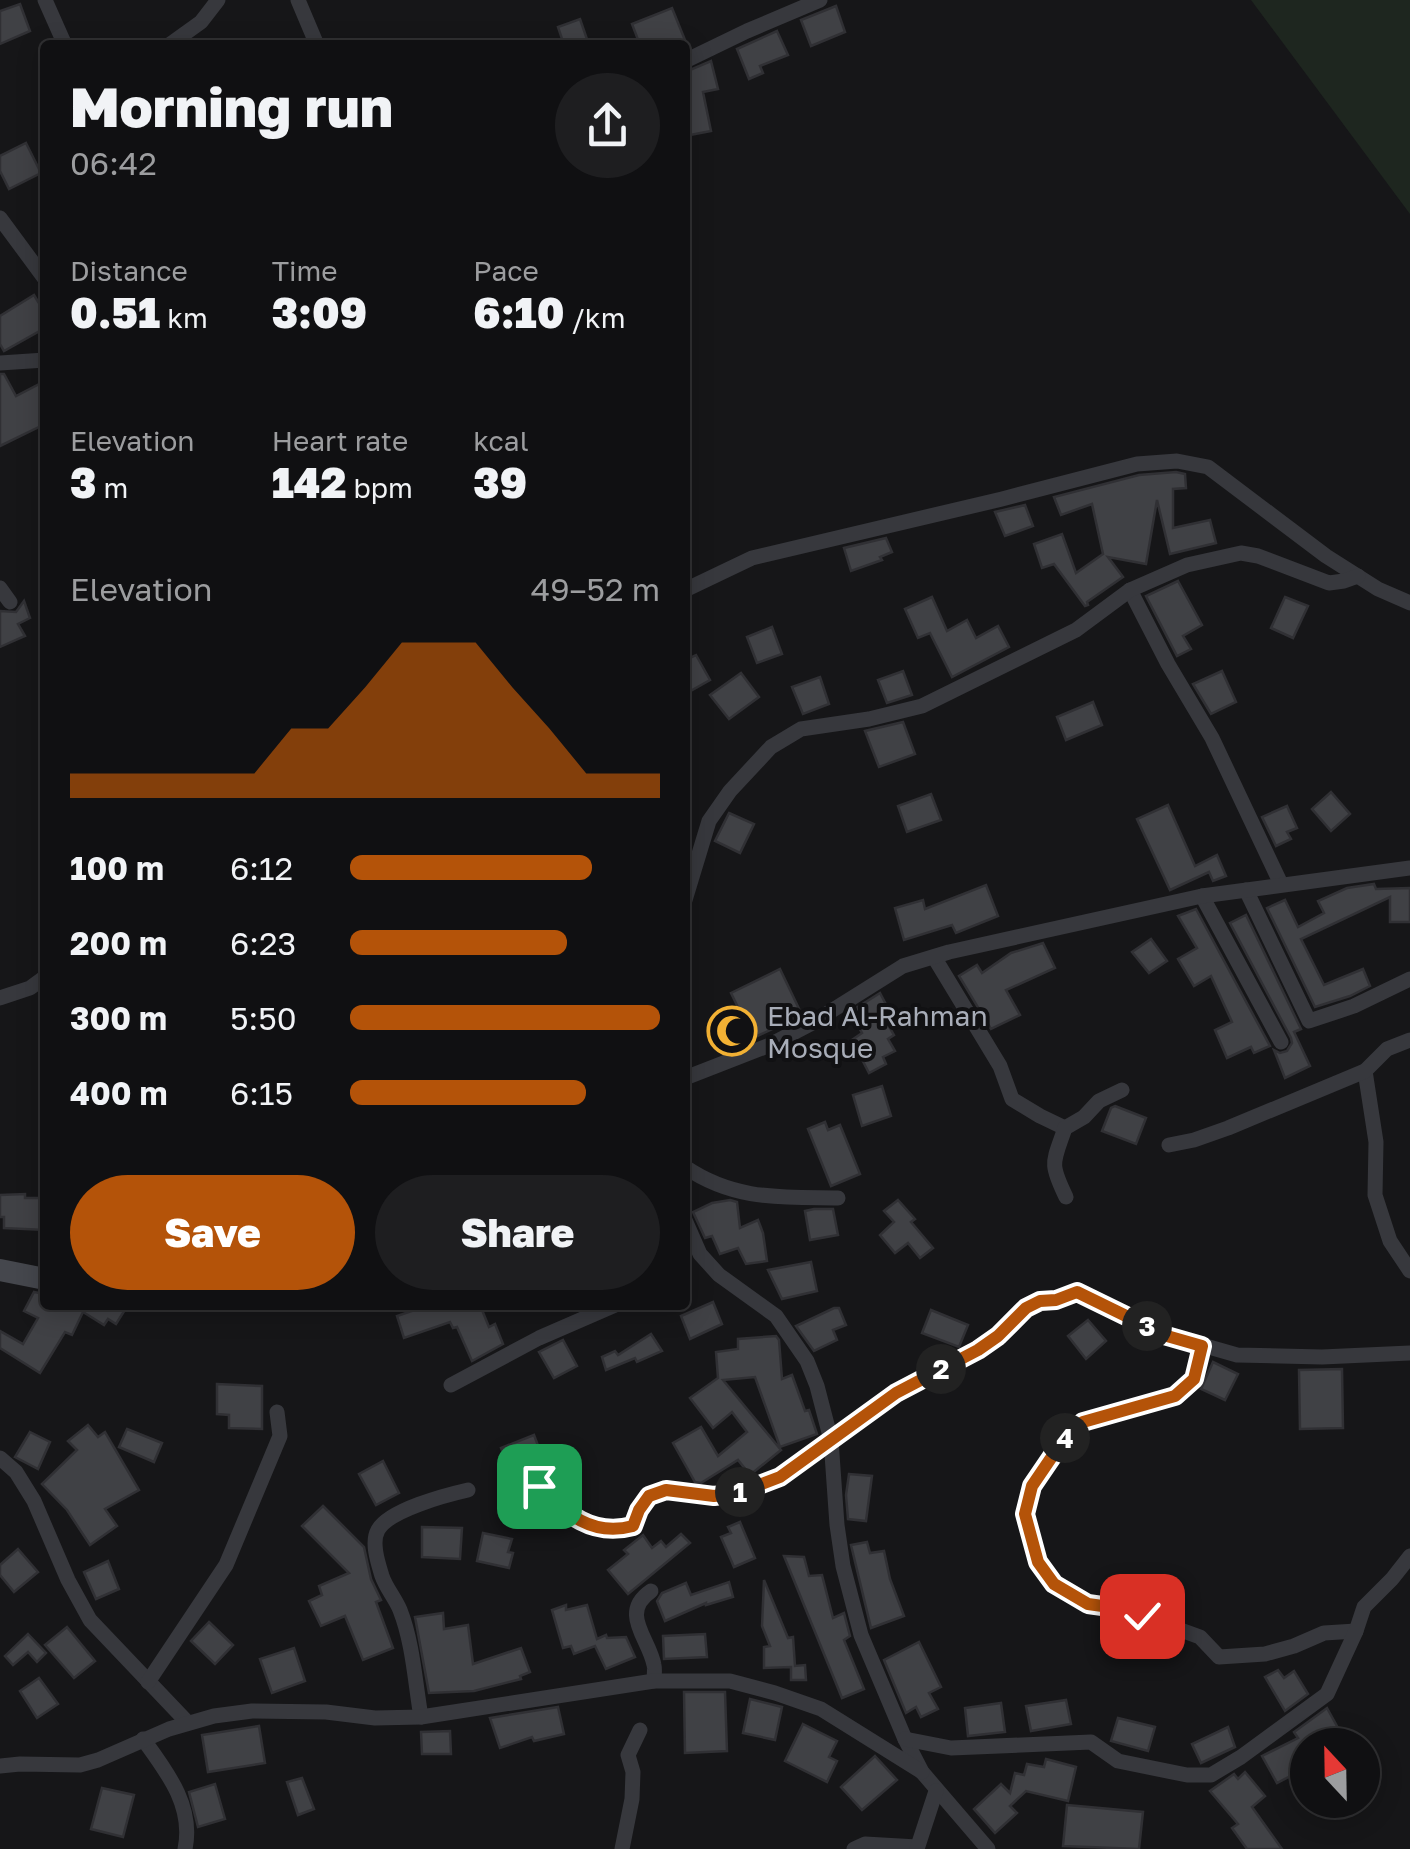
<!DOCTYPE html>
<meta charset="utf-8">
<style>
:root{--surface:#101012;--page:#1e1e20;--text:#f1f3f6;--muted:#9c9d9f;--line:#303032;--accent:#b45309}
body{margin:0;font-family:"Golos Text",sans-serif;background:var(--page);color:var(--text);height:100vh;display:flex;flex-direction:column;font-size:38px;white-space:nowrap}
*{box-sizing:border-box;margin:0}
p{font-size:32px;color:var(--muted)}
.icon{flex:none;width:55px;height:55px;fill:none;stroke:currentColor;stroke-width:2;stroke-linecap:round;stroke-linejoin:round}
.map{position:relative;flex:1;overflow:hidden}
.details{position:absolute;left:40px;top:40px;width:650px;height:1270px;display:flex;flex-direction:column;background:var(--surface);border-radius:10px;box-shadow:0 5px 25px #0003,0 0 0 2px var(--line)}
.details>*{flex:none}
.needle{width:65px;rotate:338deg}
.controls{position:absolute;left:1290px;top:1728px;display:grid;gap:20px}
.controls a{display:grid;place-items:center;width:90px;height:90px;border-radius:50%;background:var(--surface);box-shadow:0 5px 25px #0003,0 0 0 2px var(--line);font-size:50px}
.pin{position:absolute;display:grid;place-items:center;width:85px;height:85px;color:#fff;margin:-42px;border-radius:20px;box-shadow:0 5px 15px #0006}
.km{position:absolute;width:50px;height:50px;margin:-25px;border-radius:50%;background:#222;color:#fff;font-size:28px;line-height:50px;text-align:center}
.round{display:grid;place-items:center;flex:none;width:105px;height:105px;border-radius:52px;background:var(--page)}
.head{display:flex;align-items:center;justify-content:space-between;height:170px;padding:0 30px}
h1{font-size:55px;font-weight:800;line-height:75px}
.stats{display:grid;grid-template-columns:repeat(3,1fr);gap:15px;height:170px;padding:10px 30px}
.stats div{display:grid;align-content:center}
.stats b{font-size:42px;font-weight:800}
.stats small{font-size:28px;font-weight:400}
.stats p{font-size:28px}
.chart{height:280px;padding:20px 30px}
.chart p{display:flex;justify-content:space-between}
.chart svg{width:100%;height:180px;margin-top:10px;fill:var(--accent);opacity:.7}
.action{display:flex;gap:20px;margin-top:auto;padding:20px 30px}
.action a{flex:1;height:115px;border-radius:60px;background:var(--accent);color:#fff;font-size:40px;font-weight:800;line-height:115px;text-align:center}
.action a+a{background:var(--page);color:var(--text)}
ul{padding:0 30px;list-style:none;font-size:32px}
li{display:grid;grid-template-columns:160px 120px 1fr;align-items:center;height:75px}
li i{height:25px;border-radius:12px;background:var(--accent)}
.map>svg:first-child{display:block}
.green{fill:#1e261f}
.building{fill:#404145;stroke:#303034;stroke-width:2.5}
.lines{fill:none;stroke-linecap:round;stroke-linejoin:round}
.path{stroke:#3d3f44;stroke-width:2.5;stroke-dasharray:5 8;stroke-linecap:butt}
.street{stroke:#37383d;stroke-width:15}
.secondary{stroke:#45474d;stroke-width:22}
.route-casing{stroke:#fff;stroke-width:20}
.route{stroke:#b45309;stroke-width:12}
.labels{text-anchor:middle;dominant-baseline:central;stroke-width:8;stroke-linejoin:round;paint-order:stroke}
.poi-label{font-size:28px;fill:#a8adb8;stroke:#111113;text-anchor:start}
</style>
<div class="map">
<svg width="1410" height="1849" viewBox="0 0 1410 1849">
<rect width="100%" height="100%" fill="#161618"/>
<polygon class="green" points="1251,0 1410,0 1410,214"/>
<g class="building">
<polygon points="20,4 30,31 0,44 0,11"/>
<polygon points="836,6 845,32 811,46 801,20"/>
<polygon points="672,8 687,45 640,45 632,24"/>
<polygon points="580,19 589,45 564,45 558,27"/>
<polygon points="777,31 788,55 760,66 763,73 749,79 737,49"/>
<polygon points="711,61 718,89 703,92 711,131 685,136 685,72"/>
<polygon points="26,143 41,173 9,189 0,171 0,156"/>
<polygon points="34,295 45,313 45,328 4,351 0,344 0,316"/>
<polygon points="0,374 4,374 16,396 45,381 45,424 0,446"/>
<polygon points="1176,472 1185,474 1186,488 1173,489 1173,528 1210,520 1216,543 1170,554 1157,500 1146,564 1108,557 1123,577 1087,602 1088,605 1085,606 1054,564 1042,568 1034,544 1062,534 1076,573 1103,554 1092,504 1061,515 1054,497 1139,475"/>
<polygon points="1025,505 1033,526 1005,536 995,512"/>
<polygon points="886,538 892,552 880,557 882,560 851,571 844,548"/>
<polygon points="1178,581 1202,625 1183,636 1191,649 1177,656 1146,596"/>
<polygon points="932,597 947,631 967,620 976,638 998,626 1009,647 952,677 930,633 918,638 905,609"/>
<polygon points="1285,597 1308,606 1293,638 1271,628"/>
<polygon points="24,601 30,618 18,624 25,636 0,647 0,611 16,612"/>
<polygon points="772,627 782,654 757,663 747,637"/>
<polygon points="696,655 710,680 685,694 685,660"/>
<polygon points="903,671 912,695 887,703 878,680"/>
<polygon points="1222,671 1236,702 1211,714 1193,684"/>
<polygon points="741,673 759,697 729,719 710,695"/>
<polygon points="820,677 829,704 803,714 792,687"/>
<polygon points="1093,702 1102,725 1066,740 1057,717"/>
<polygon points="903,722 915,754 879,767 865,731"/>
<polygon points="1331,792 1350,814 1331,831 1312,809"/>
<polygon points="931,794 941,820 907,832 898,806"/>
<polygon points="1168,805 1195,866 1217,855 1226,876 1213,881 1209,872 1170,890 1137,819"/>
<polygon points="1287,806 1297,828 1287,832 1291,839 1276,846 1262,817"/>
<polygon points="729,813 754,824 740,853 715,841"/>
<polygon points="1374,884 1376,889 1410,888 1410,922 1390,922 1390,897 1301,939 1324,985 1363,969 1370,986 1350,996 1315,1007 1267,908 1285,900 1298,927 1324,913 1318,901 1347,888"/>
<polygon points="986,885 998,916 956,933 952,925 904,940 895,908 923,900 925,909"/>
<polygon points="1196,909 1270,1046 1254,1053 1251,1047 1227,1058 1215,1030 1232,1022 1211,976 1194,986 1178,959 1197,948 1178,916"/>
<polygon points="1246,915 1301,1029 1294,1032 1310,1066 1285,1078 1274,1050 1280,1053 1287,1051 1292,1043 1291,1038 1230,923"/>
<polygon points="1151,939 1167,961 1149,973 1132,952"/>
<polygon points="1043,943 1055,968 1006,990 1020,1015 991,1029 959,976 977,965 982,973 1011,953"/>
<polygon points="780,969 802,1015 753,1038 731,993"/>
<polygon points="880,993 890,1012 883,1016 894,1035 888,1039 895,1051 883,1057 886,1064 869,1073 852,1040 862,1033 850,1012"/>
<polygon points="882,1086 891,1116 862,1126 853,1095"/>
<polygon points="1115,1106 1146,1118 1136,1144 1102,1131 1111,1108"/>
<polygon points="825,1122 828,1130 840,1125 860,1174 831,1186 808,1129"/>
<polygon points="25,1194 25,1198 45,1198 45,1230 4,1228 4,1217 0,1217 0,1195"/>
<polygon points="730,1200 737,1202 740,1228 758,1220 763,1233 767,1261 746,1264 738,1248 720,1254 712,1236 705,1238 693,1212 712,1203"/>
<polygon points="898,1200 915,1219 911,1222 933,1248 920,1258 908,1243 895,1253 880,1235 894,1222 884,1211"/>
<polygon points="814,1209 833,1209 838,1235 810,1240 805,1211"/>
<polygon points="811,1262 817,1291 782,1299 768,1270"/>
<polygon points="34,1292 45,1294 45,1305 128,1305 116,1324 108,1319 104,1325 83,1312 72,1335 65,1332 40,1373 0,1348 0,1331 23,1344 38,1318 24,1311"/>
<polygon points="713,1302 722,1324 690,1339 681,1316"/>
<polygon points="429,1305 480,1305 489,1327 495,1324 503,1344 472,1361 457,1327 453,1328 450,1322 404,1338 397,1316"/>
<polygon points="834,1308 839,1308 846,1325 833,1330 837,1340 814,1351 796,1326"/>
<polygon points="931,1310 968,1325 959,1347 922,1333"/>
<polygon points="1088,1320 1106,1341 1086,1359 1068,1336"/>
<polygon points="651,1334 662,1351 637,1362 635,1358 606,1370 602,1357 615,1351 618,1355"/>
<polygon points="776,1336 779,1340 782,1379 792,1375 805,1411 809,1410 817,1434 780,1447 755,1377 723,1380 781,1450 750,1475 738,1460 701,1483 695,1482 673,1443 701,1427 718,1456 747,1432 732,1412 713,1428 690,1398 718,1378 716,1352 738,1349 738,1339"/>
<polygon points="563,1340 577,1366 554,1378 539,1352"/>
<polygon points="1213,1362 1238,1374 1225,1400 1201,1389"/>
<polygon points="1342,1369 1343,1428 1300,1429 1299,1370"/>
<polygon points="217,1384 262,1386 262,1429 229,1428 229,1415 217,1414"/>
<polygon points="88,1425 98,1437 105,1432 139,1490 105,1509 117,1526 90,1545 67,1510 42,1484 77,1450 68,1441"/>
<polygon points="127,1429 162,1443 154,1462 119,1447"/>
<polygon points="30,1432 50,1442 38,1469 15,1457"/>
<polygon points="534,1435 547,1469 514,1481 501,1448"/>
<polygon points="383,1461 399,1493 376,1505 359,1474"/>
<polygon points="849,1474 872,1476 866,1521 848,1519 846,1495"/>
<polygon points="323,1506 364,1547 371,1579 381,1600 376,1602 393,1648 363,1660 345,1616 321,1626 309,1601 322,1595 319,1586 349,1573 302,1526"/>
<polygon points="740,1522 755,1558 734,1567 721,1537 731,1533 728,1527"/>
<polygon points="422,1527 462,1528 460,1559 422,1557"/>
<polygon points="483,1533 512,1539 508,1552 513,1553 509,1568 477,1561"/>
<polygon points="681,1534 690,1543 628,1594 608,1570 628,1554 624,1550 643,1535 652,1548 661,1541 666,1547"/>
<polygon points="867,1542 870,1553 884,1551 890,1579 904,1616 871,1628 851,1545"/>
<polygon points="18,1549 38,1572 14,1592 0,1575 0,1565"/>
<polygon points="784,1556 804,1557 809,1576 822,1575 833,1618 844,1613 850,1636 844,1640 864,1689 842,1698"/>
<polygon points="108,1561 119,1589 96,1599 84,1572"/>
<polygon points="764,1580 788,1638 793,1637 795,1666 805,1665 806,1680 791,1680 791,1667 764,1668 764,1647 770,1646 762,1626"/>
<polygon points="729,1582 733,1597 706,1605 706,1603 665,1621 657,1601 662,1593 686,1583 691,1595"/>
<polygon points="566,1605 566,1610 587,1605 597,1639 606,1635 607,1638 626,1637 635,1657 606,1669 595,1646 574,1654 571,1646 563,1648 552,1610"/>
<polygon points="443,1613 444,1629 468,1625 473,1664 521,1648 530,1672 520,1676 521,1679 474,1691 429,1693 415,1617"/>
<polygon points="209,1622 233,1645 215,1664 191,1641"/>
<polygon points="67,1627 95,1661 74,1678 45,1645"/>
<polygon points="28,1634 46,1653 37,1662 28,1652 13,1665 5,1656"/>
<polygon points="705,1634 707,1657 664,1659 663,1636"/>
<polygon points="919,1642 941,1687 929,1693 938,1709 921,1717 916,1707 906,1713 884,1660"/>
<polygon points="294,1648 305,1681 272,1693 260,1659"/>
<polygon points="1278,1670 1284,1678 1294,1671 1308,1694 1285,1711 1265,1677"/>
<polygon points="39,1678 58,1704 37,1718 20,1691"/>
<polygon points="684,1692 725,1692 727,1751 685,1753"/>
<polygon points="750,1699 782,1707 775,1740 743,1733"/>
<polygon points="1066,1700 1071,1724 1031,1731 1026,1706"/>
<polygon points="1001,1703 1005,1732 968,1736 965,1708"/>
<polygon points="558,1707 564,1734 534,1741 532,1737 500,1748 490,1718"/>
<polygon points="1327,1708 1343,1737 1328,1745 1308,1745 1308,1767 1277,1783 1262,1756 1298,1738 1294,1732"/>
<polygon points="1118,1718 1155,1727 1148,1751 1111,1741"/>
<polygon points="803,1724 837,1741 829,1757 837,1761 827,1782 785,1761"/>
<polygon points="259,1726 265,1763 208,1772 202,1735"/>
<polygon points="1228,1727 1235,1747 1201,1763 1192,1744"/>
<polygon points="450,1731 451,1754 422,1754 421,1732"/>
<polygon points="875,1756 897,1780 862,1810 841,1787"/>
<polygon points="1046,1759 1076,1767 1068,1801 1026,1791 1010,1806 1017,1813 995,1833 974,1809 1001,1784 1010,1793 1015,1773 1024,1775 1027,1764 1044,1767"/>
<polygon points="1245,1772 1265,1796 1252,1807 1282,1849 1247,1849 1232,1828 1238,1824 1210,1791 1234,1774 1238,1779"/>
<polygon points="302,1778 314,1809 298,1815 287,1782"/>
<polygon points="215,1784 225,1819 198,1827 189,1792"/>
<polygon points="102,1788 134,1795 123,1837 91,1829"/>
<polygon points="1067,1805 1143,1812 1139,1849 1063,1846"/>
</g>
<g class="lines">
<polyline class="path" points="1127,1610 1088,1604 1055,1584 1038,1563 1025,1514 1032,1486 1064,1439 1083,1422 1159,1400"/>
<g class="street">
<polyline points="45,0 65,45"/>
<polyline points="298,0 317,45"/>
<polyline points="169,45 201,22 218,0"/>
<polyline points="685,61 747,31 820,0"/>
<polyline points="0,218 45,279"/>
<polyline points="0,363 45,360"/>
<polyline points="0,588 10,602"/>
<polyline points="685,590 752,558 1002,499 1137,464 1177,461 1208,467 1326,556 1378,589 1410,603"/>
<polyline points="1130,590 1168,664 1212,738 1281,884"/>
<polyline points="1246,890 1309,1021 1354,1006 1410,979"/>
<polyline points="1202,896 1281,1042"/>
<polyline points="685,900 709,821 730,791 771,747 801,729 869,719 922,706 1076,630 1130,590 1187,565 1241,553 1258,556 1329,583 1344,581 1358,576"/>
<polyline points="934,957 1000,1066 1012,1099 1040,1116 1065,1128"/>
<polyline points="0,998 30,988 45,977"/>
<polyline points="1365,1071 1376,1142 1375,1195 1390,1241 1410,1271"/>
<polyline points="685,1078 770,1045 812,1023 903,966 949,952 1202,896 1410,868"/>
<polyline points="1169,1145 1194,1140 1228,1128 1365,1071 1387,1049 1410,1040"/>
<path d="M685,1167c50,34 97,30 153,31"/>
<path d="M1066,1197c-17,-35 -13,-34 -1,-69l19,-11 15,-16 23,-11"/>
<polyline points="685,1220 700,1254 719,1275 776,1316 807,1361 817,1386 831,1440 837,1525 843,1566 861,1635 905,1739 922,1772 988,1849"/>
<polyline points="451,1385 539,1338 615,1305"/>
<polyline points="1175,1396 1194,1379 1202,1346"/>
<polyline points="0,1458 16,1472 34,1501 68,1580 90,1620 188,1723"/>
<path d="M539,1486c27,28 53,51 94,40l6,-17 10,-13 17,-7 48,7 24,-3 42,-16 116,-84 82,-43 20,-14 28,-28 14,-7 15,-1 22,-8 90,43 70,20 85,2 88,-4"/>
<path d="M651,1591c-32,22 -2,47 3,74 1,1 0,15 0,16"/>
<polyline points="1142,1616 1200,1637 1219,1657 1265,1654 1294,1646 1324,1633 1356,1631"/>
<polyline points="148,1682 226,1565 280,1436 277,1412"/>
<path d="M421,1717c-6,-35 -8,-74 -21,-107 -5,-12 -14,-22 -18,-34 -4,-13 -11,-34 -4,-46 11,-20 68,-35 90,-40"/>
<path d="M143,1739c24,33 51,67 42,110"/>
<polyline points="905,1739 951,1748 1091,1742 1118,1761 1187,1775 1211,1775 1241,1757 1327,1694 1356,1631 1364,1607 1392,1579 1410,1556"/>
<polyline points="0,1766 20,1764 80,1765 98,1760 169,1729 214,1716 252,1711 326,1712 375,1718 421,1717 654,1681 730,1681 775,1693 821,1709 922,1772"/>
<polyline points="622,1849 632,1799 633,1772 628,1755 640,1730"/>
<polyline points="854,1849 865,1844 917,1847"/>
<polyline points="917,1849 936,1791"/>
</g>
<polyline class="secondary" points="0,1270 45,1279"/>
</g>
<g class="lines">
<g class="route-casing">
<path id="route" d="M539,1486c27,28 53,51 94,40l6,-16 10,-14 17,-6 48,6 24,-3 42,-16 116,-84 82,-43 20,-14 28,-28 14,-7 16,-1 21,-8 90,44 35,10 -8,33 -19,17 -92,26 -19,17 -32,47 -7,28 13,48 16,22 34,20 36,5 18,7"/>
</g>
<use href="#route" class="route"/>
</g>
<defs>
<g id="mosque-ring" transform="scale(2.5)"><circle r="9.5" fill="#111113" stroke="#f2b134" stroke-width="1.5"/><path d="M3.5-4.9A6 6 0 1 0 3.5 4.9A5 5 0 1 1 3.5-4.9Z" fill="#f2b134"/></g>
</defs>
<g fill-rule="evenodd">
<use href="#mosque-ring" x="732" y="1031"/>
</g>
<g class="labels">
<g class="poi-label">
<text x="767" y="1015">Ebad Al-Rahman<tspan x="767" dy="32">Mosque</tspan></text>
</g>
</g>
</svg>
<div class="controls">
<a><svg class="needle" viewBox="-14 -14 28 28"><path d="M0-13l5 13h-10z" fill="#e53935"/><path d="M0 13l5-13h-10z" fill="#9c9d9f"/></svg></a>
</div>
<div class="pin" style="left:539px;top:1486px;background:#1e9e55"><svg class="icon" aria-label="arrive" viewBox="0 0 24 24"><path d="M6 21V4h12l-3 4 3 4H6"/></svg></div>
<div class="pin" style="left:1142px;top:1616px;background:#d93025"><svg class="icon" aria-label="check" viewBox="0 0 24 24"><path d="M5 12l5 5 9-10"/></svg></div>
<b class="km" style="left:740px;top:1492px">1</b>
<b class="km" style="left:941px;top:1369px">2</b>
<b class="km" style="left:1147px;top:1326px">3</b>
<b class="km" style="left:1065px;top:1438px">4</b>
<section class="details">
<div class="head"><div><h1>Morning run</h1><p>06:42</p></div><a class="round"><svg class="icon" aria-label="share" viewBox="0 0 24 24"><path d="M12 15V3M7 8l5-5 5 5M5 13v7h14v-7"/></svg></a></div>
<div class="stats">
<div><p>Distance</p><b>0.51<small> km</small></b></div>
<div><p>Time</p><b>3:09</b></div>
<div><p>Pace</p><b>6:10<small> /km</small></b></div>
</div>
<div class="stats">
<div><p>Elevation</p><b>3<small> m</small></b></div>
<div><p>Heart rate</p><b>142<small> bpm</small></b></div>
<div><p>kcal</p><b>39</b></div>
</div>
<div class="chart"><p><span>Elevation</span>49–52 m</p>
<svg viewBox="0 0 160 44" preserveAspectRatio="none"><path d="M0 44V38L10 38L20 38L30 38L40 38L50 38L60 27L70 27L80 17L90 6L100 6L110 6L120 17L130 27L140 38L150 38L160 38V44z"/></svg>
</div>
<ul>
<li><b>100 m</b>6:12<i style="width:78%"></i></li>
<li><b>200 m</b>6:23<i style="width:70%"></i></li>
<li><b>300 m</b>5:50<i style="width:100%"></i></li>
<li><b>400 m</b>6:15<i style="width:76%"></i></li>
</ul>
<div class="action"><a>Save</a><a>Share</a></div>
</section>
</div>
